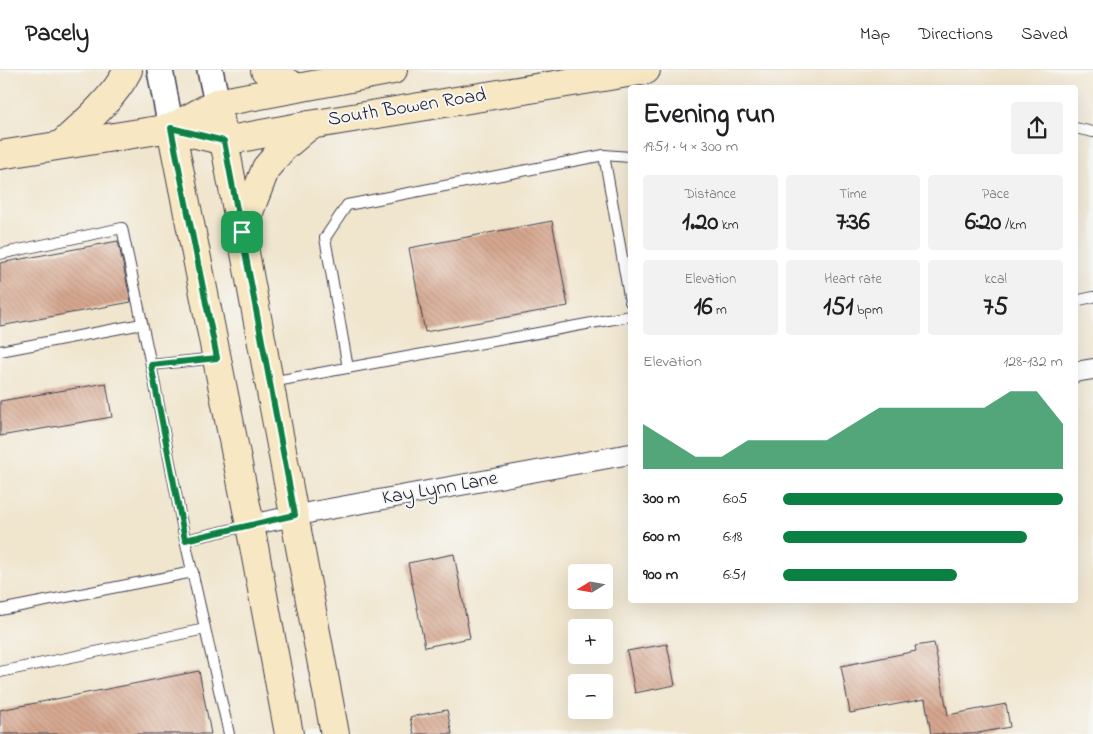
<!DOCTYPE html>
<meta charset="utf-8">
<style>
:root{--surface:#fff;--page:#f2f2f2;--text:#202124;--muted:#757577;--line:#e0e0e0;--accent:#0b8043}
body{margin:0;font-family:"Indie Flower",sans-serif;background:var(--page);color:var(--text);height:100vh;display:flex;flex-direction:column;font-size:19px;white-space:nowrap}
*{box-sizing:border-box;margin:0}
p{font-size:16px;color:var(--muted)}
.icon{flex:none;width:28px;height:28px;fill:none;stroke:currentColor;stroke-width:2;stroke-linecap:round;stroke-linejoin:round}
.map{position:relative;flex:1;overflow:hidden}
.sheet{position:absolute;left:628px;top:15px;width:450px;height:518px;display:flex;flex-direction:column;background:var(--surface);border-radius:5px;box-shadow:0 5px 20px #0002}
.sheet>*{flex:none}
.needle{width:32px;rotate:259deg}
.fabs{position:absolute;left:568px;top:494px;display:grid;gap:10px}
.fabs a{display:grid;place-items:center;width:45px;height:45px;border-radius:5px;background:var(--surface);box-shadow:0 5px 20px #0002;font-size:25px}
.pin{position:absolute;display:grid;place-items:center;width:42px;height:42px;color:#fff;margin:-21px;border-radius:10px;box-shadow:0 2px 8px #0006}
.round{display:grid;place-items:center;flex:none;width:52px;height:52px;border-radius:5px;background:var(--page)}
.headline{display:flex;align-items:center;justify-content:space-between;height:85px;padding:0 15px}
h1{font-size:28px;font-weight:800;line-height:38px}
.figures{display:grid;grid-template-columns:repeat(3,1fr);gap:8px;height:85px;padding:5px 15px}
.figures div{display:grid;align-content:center;border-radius:5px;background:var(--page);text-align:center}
.figures b{font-size:25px;font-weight:800}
.figures small{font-size:14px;font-weight:400}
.figures p{font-size:14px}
.chart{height:140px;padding:10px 15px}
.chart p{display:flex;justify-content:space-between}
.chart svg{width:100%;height:90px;margin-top:5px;fill:var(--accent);opacity:.7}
ul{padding:0 15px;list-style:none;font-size:16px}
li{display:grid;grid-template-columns:80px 60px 1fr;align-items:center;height:38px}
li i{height:12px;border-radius:6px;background:var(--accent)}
header{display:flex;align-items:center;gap:30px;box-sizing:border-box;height:70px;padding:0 25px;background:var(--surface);border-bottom:1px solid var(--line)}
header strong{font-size:24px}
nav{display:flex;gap:28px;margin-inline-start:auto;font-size:18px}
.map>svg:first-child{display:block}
.building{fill:url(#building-back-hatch)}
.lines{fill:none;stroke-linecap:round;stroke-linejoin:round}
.service-casing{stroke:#413f51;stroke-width:12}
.minor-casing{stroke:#413f51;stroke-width:22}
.tertiary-casing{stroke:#413f51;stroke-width:28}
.secondary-casing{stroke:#413f51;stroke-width:30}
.service{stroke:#fff;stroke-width:10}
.minor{stroke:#fff;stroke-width:20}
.tertiary{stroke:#fff;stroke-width:25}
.secondary{stroke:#f7e8c3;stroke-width:28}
.route-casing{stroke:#fff;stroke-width:10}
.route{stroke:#0b8043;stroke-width:6}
.labels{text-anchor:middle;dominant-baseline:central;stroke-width:4;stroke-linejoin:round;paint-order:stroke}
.street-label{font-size:20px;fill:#22223b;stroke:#f6f6f2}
</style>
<header>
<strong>Pacely</strong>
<nav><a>Map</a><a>Directions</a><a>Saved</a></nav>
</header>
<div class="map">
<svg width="1093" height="664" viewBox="0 0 1093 664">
<defs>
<pattern id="building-back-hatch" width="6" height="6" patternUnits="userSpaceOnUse" patternTransform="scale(1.25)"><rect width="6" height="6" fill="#d6a78f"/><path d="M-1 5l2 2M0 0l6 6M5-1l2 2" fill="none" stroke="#b78f7c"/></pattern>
</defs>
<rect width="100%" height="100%" fill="#f6f6f2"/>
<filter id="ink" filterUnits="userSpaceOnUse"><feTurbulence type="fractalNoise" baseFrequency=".02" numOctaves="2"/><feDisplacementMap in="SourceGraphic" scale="10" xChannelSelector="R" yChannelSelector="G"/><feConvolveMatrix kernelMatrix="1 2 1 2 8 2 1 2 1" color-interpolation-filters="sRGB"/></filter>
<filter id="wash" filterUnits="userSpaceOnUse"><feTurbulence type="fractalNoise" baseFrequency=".0096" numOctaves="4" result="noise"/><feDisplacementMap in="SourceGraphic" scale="20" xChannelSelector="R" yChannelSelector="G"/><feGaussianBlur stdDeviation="1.12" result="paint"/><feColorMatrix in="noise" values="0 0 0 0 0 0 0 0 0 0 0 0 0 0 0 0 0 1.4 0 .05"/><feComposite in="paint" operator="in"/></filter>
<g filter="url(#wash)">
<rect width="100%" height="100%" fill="#f0e5cd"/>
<g id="blocks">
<g class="building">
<polygon points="552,151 568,236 425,262 409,178"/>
<polygon points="118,171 131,232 0,256 0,193"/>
<polygon points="106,313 112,347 0,366 0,331"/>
<polygon points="454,484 470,568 425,577 408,493"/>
<polygon points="934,573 948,645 1006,634 1010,657 973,664 931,664 925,629 850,643 841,596 916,581 915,576"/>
<polygon points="667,574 675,615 635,623 627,581"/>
<polygon points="199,601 211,664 0,664 0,640"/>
<polygon points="447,640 452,664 414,664 410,647"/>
</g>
</g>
</g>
<g filter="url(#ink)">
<use href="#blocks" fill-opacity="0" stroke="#413f51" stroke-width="1"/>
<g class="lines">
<g class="service-casing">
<g id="service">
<polyline points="1075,58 1093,62"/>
<polyline points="604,85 630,232"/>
<polyline points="0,184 122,158 151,295 216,288"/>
<polyline points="1075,231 1093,227"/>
<polyline points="0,281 142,254"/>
<polyline points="151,295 185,470 250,455"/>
<polyline points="348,298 325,168 347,135 604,85 630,87"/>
<polyline points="271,312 630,246"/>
<polyline points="185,470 229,664"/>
<polyline points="0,540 193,502"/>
<polyline points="0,602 205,559"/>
</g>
</g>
<g class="minor-casing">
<g id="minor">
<polyline points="1075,302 1093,299"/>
<polyline points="250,455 313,442 630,384"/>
</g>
</g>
<g class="tertiary-casing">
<g id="tertiary">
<polyline points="160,0 171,58"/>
<polyline points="210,0 217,33"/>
</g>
</g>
<g class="secondary-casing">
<g id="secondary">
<polyline points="265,0 297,18"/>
<polyline points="217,33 335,664"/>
<polyline points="171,58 250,455 289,664"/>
<polyline points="171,58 224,71 310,55 646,0"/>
<path d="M62,74c22,-20 53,-47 66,-74"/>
<polyline points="0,85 171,58 217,33 393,0"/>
<polyline points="242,160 266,98 284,77 310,55"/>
</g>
</g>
<use href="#service" class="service"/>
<use href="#minor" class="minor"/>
<use href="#tertiary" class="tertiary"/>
<use href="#secondary" class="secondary"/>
</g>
</g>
<g class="lines" filter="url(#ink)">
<g class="route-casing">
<polygon id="route" points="171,58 224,71 295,445 185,470 151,295 217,288"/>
</g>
<use href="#route" class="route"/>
</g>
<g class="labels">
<g class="street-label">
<text transform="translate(407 38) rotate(-9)">South Bowen Road</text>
<text transform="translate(440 419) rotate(-10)">Kay Lynn Lane</text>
</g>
</g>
</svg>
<div class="fabs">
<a><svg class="needle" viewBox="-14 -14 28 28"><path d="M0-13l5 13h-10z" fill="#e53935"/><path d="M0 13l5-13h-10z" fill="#757577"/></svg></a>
<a>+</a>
<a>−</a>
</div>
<div class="pin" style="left:242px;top:162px;background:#1e9e55"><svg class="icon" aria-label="arrive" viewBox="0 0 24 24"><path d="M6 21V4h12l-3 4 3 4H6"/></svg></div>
<section class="sheet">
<div class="headline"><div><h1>Evening run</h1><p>19:51 · 4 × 300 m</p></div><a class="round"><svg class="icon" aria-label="share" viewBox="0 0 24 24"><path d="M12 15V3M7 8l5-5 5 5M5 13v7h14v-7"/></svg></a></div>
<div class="figures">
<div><p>Distance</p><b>1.20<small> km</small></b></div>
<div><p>Time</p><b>7:36</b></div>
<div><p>Pace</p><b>6:20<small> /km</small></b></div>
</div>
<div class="figures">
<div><p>Elevation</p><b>16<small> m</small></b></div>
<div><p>Heart rate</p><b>151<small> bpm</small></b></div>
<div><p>kcal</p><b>75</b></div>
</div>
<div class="chart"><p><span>Elevation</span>128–132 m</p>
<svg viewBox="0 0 160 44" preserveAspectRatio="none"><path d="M0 44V22L10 30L20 38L30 38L40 30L50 30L60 30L70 30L80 22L90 14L100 14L110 14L120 14L130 14L140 6L150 6L160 22V44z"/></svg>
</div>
<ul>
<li><b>300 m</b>6:05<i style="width:100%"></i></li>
<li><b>600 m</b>6:18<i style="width:87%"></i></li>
<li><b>900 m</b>6:51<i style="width:62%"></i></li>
</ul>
</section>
</div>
